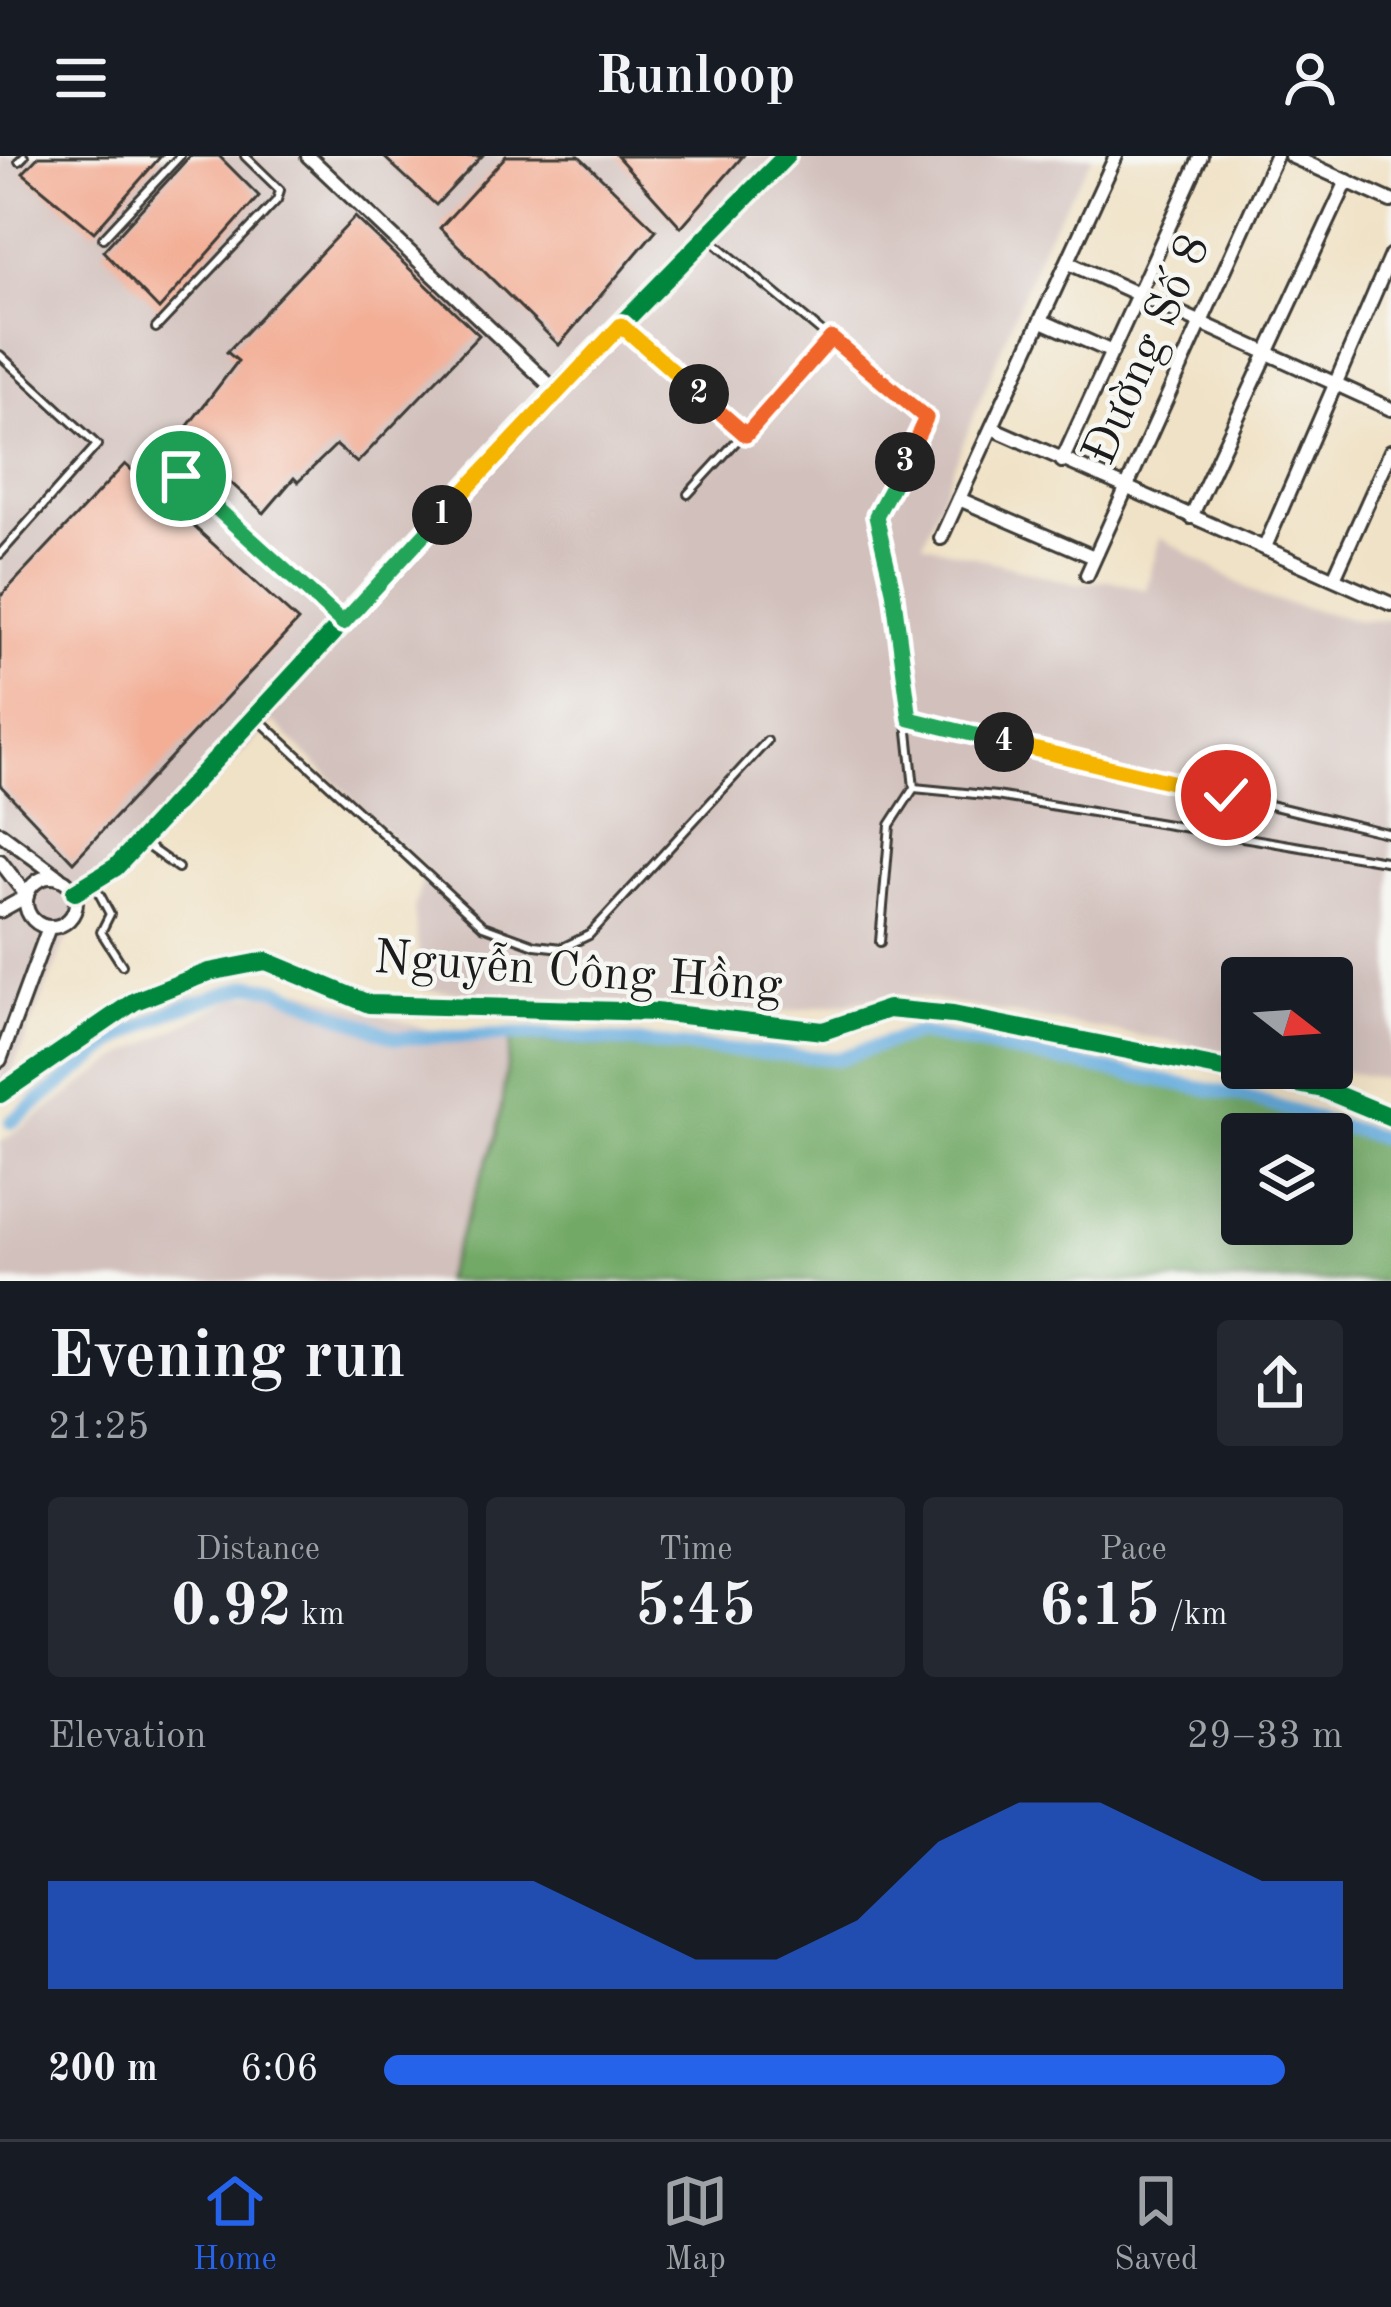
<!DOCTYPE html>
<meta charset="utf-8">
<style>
:root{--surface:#171b24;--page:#242831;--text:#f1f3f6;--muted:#9ea1a6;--line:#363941;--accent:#2563eb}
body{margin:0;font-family:"Old Standard TT",serif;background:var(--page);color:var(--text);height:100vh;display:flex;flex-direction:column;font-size:45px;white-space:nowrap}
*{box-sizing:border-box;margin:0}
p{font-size:39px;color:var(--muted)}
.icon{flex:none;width:66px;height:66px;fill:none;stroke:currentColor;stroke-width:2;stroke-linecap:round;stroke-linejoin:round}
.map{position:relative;height:1125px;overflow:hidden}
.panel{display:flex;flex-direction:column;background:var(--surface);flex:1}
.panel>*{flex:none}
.needle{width:78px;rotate:107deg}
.buttons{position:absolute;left:1221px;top:801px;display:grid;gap:24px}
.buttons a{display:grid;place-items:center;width:132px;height:132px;border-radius:12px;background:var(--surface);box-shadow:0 12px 48px #0002;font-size:60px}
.pin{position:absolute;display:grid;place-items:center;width:102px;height:102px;color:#fff;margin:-51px;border:6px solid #fff;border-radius:50%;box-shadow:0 3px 12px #0007}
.km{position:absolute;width:60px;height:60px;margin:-30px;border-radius:50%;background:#222;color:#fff;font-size:33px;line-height:60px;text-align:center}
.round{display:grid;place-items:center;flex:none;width:126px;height:126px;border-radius:12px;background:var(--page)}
.summary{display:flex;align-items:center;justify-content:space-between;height:204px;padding:0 48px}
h1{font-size:66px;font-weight:700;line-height:90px}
.stats{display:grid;grid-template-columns:repeat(3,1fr);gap:18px;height:204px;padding:12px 48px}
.stats div{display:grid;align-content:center;border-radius:12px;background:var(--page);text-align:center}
.stats b{font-size:60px;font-weight:700}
.stats small{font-size:33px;font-weight:400}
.stats p{font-size:33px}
.chart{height:336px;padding:24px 48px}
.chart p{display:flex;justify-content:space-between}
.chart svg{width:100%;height:216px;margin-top:12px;fill:var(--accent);opacity:.7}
ul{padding:0 48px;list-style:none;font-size:39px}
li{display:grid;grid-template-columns:192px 144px 1fr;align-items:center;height:90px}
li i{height:30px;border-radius:15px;background:var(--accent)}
header{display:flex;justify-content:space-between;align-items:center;height:156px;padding:0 48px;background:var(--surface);font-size:54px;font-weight:700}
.menu{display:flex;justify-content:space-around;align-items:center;height:168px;border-top:3px solid var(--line);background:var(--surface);font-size:33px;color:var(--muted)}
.menu a{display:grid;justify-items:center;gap:6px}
.menu .current{color:var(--accent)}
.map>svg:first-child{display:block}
.industrial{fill:#d1c0bc}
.forest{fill:#72a966;stroke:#476241;stroke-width:3;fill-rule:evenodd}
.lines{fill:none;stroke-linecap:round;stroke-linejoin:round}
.canal{stroke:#68adde;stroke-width:14}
.building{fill:#f3ae95}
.lane-casing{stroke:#3c3a36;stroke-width:12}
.street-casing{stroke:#3c3a36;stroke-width:18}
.lane{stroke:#fff;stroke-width:6}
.street{stroke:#fff;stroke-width:12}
.cycleway-casing{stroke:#f6f6f2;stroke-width:26}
.cycleway{stroke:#00873e;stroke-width:18}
.split-1-casing{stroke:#fff;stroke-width:24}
.split-2-casing{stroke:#fff;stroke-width:24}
.split-3-casing{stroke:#fff;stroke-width:24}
.split-4-casing{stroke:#fff;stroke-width:24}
.split-5-casing{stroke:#fff;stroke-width:24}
.split-1{stroke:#22a559;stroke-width:15}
.split-2{stroke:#f5b400;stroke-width:15}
.split-3{stroke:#f0652b;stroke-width:15}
.split-4{stroke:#22a559;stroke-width:15}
.split-5{stroke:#f5b400;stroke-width:15}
.labels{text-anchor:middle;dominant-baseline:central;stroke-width:9;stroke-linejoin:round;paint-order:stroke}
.street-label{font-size:48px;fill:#1c1c1c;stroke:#f6f6f2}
</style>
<header><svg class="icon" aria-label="menu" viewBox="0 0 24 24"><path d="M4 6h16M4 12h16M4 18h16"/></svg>Runloop<svg class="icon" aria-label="person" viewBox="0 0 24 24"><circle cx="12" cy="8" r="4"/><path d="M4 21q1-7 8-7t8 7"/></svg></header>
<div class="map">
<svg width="1391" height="1125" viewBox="0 0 1391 1125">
<rect width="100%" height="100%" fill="#f6f6f2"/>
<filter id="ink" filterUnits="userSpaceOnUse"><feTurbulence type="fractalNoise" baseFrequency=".00833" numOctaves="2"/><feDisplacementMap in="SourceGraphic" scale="24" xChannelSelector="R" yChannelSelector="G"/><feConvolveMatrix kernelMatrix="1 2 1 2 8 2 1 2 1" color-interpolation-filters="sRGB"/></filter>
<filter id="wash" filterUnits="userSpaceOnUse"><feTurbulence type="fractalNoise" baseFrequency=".004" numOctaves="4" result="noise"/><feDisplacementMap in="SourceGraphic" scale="48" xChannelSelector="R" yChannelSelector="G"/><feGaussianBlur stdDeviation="2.7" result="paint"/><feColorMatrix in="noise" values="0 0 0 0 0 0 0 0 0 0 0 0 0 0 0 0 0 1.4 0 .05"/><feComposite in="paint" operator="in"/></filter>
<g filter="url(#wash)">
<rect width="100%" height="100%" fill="#f0e2c6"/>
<g class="industrial">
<polygon points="0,0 1093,0 1044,85 923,387 1075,428 1109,424 1146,434 1160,381 1264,442 1356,464 1391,464 1391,924 1323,912 1332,912 1332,822 1242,822 1242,898 902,839 776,857 423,834 414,754 425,714 273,566 87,752 65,786 0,944"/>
<polygon points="304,834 464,885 511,883 498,978 443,1125 0,1125 0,987 119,902 237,841"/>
</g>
<path class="forest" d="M511,883l329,24 70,-24h22l314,61 145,46v135h-948l54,-147zM1242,978h90v90h-90z"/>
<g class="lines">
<polyline class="canal" points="11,966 123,880 171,855 251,829 277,833 396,882 531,878 837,903 916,877 1242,940 1391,985"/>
</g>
<g id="blocks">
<g class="building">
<polygon points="39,0 161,0 94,76 23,17"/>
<polygon points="190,0 219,0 259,40 159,153 103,95"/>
<polygon points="383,0 482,0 436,49"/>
<polygon points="506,0 579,0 656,74 559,189 440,72"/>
<polygon points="617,0 743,0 681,71"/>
<polygon points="355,61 479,179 357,307 336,289 298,326 294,322 264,357 180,280 238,205 227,196"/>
<polygon points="125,308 298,465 73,706 0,629 0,441"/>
</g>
</g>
</g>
<g filter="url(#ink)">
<use href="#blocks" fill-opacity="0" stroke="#3c3a36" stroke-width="3"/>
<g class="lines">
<g class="lane-casing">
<g id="lane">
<polyline points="19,5 24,0"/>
<polyline points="103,82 180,0"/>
<polyline points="710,83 926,263 876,360 893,434 914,632"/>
<polyline points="623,170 746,279"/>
<polyline points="156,172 277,44 280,34 245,0"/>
<polyline points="0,199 97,289 0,398"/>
<polyline points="181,320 341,465"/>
<polyline points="688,338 831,182"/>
<polyline points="256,561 483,770 535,789 562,792 589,779 767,585"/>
<polyline points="910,563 1391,678"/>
<polyline points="140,685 178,712"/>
<polyline points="93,726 110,758 101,776 122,809"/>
<polyline points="880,786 890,669 914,632 996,640 1391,706"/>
</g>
</g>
<g class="street-casing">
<g id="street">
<polyline points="308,0 556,235"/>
<polyline points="1291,0 1391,45"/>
<polyline points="1069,107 1391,253"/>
<polyline points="1042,165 1112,196"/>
<polyline points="992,272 1391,448"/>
<polyline points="1062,305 1201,0"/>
<polyline points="959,343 1094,401"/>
<polyline points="1191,361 1347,25"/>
<polyline points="941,382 1116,0"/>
<polyline points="1265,391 1391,99"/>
<polyline points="1087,419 1276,0"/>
<polyline points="1334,422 1391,295"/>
<polyline points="0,677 59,721"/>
<polyline points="0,705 27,740 0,755"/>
<circle cx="51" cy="746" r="25"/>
<polyline points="75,736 116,711 556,235 786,0"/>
<polyline points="0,904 49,771"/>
<polyline points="0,938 135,845 209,816 266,805 369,848 656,856 823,875 888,853 953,859 1323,933 1391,961"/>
</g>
</g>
<use href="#lane" class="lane"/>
<use href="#street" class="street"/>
<g class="cycleway-casing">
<g id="cycleway">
<polyline points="75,736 116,711 556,235 786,0"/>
<polyline points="0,938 135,845 209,816 266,805 369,848 656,856 823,875 888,853 953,859 1323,933 1391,961"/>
</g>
</g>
<use href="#cycleway" class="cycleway"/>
</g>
</g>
<g class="lines" filter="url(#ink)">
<g class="split-1-casing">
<polyline id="split-1" points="181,320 343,467 442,359"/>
</g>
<g class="split-2-casing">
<polyline id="split-2" points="442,359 621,169 699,238"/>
</g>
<g class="split-3-casing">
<polyline id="split-3" points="699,238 746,279 831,182 926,262 905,306"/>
</g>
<g class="split-4-casing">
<polyline id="split-4" points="905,306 876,360 893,434 910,563 1004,586"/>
</g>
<g class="split-5-casing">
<polyline id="split-5" points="1004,586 1226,639"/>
</g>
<use href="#split-1" class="split-1"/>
<use href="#split-2" class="split-2"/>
<use href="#split-3" class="split-3"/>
<use href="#split-4" class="split-4"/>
<use href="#split-5" class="split-5"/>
</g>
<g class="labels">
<g class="street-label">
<text transform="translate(1148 194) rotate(-66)">Đường Số 8</text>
<text transform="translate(578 817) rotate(4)">Nguyễn Công Hồng</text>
</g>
</g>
</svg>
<div class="buttons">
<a><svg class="needle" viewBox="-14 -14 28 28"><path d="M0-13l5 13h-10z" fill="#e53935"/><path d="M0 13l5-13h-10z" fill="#9ea1a6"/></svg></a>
<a><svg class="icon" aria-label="layers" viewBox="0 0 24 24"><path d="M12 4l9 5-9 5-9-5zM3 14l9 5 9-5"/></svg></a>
</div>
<div class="pin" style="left:181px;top:320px;background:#1e9e55"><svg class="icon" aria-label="arrive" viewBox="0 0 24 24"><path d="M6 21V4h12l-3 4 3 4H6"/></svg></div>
<div class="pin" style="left:1226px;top:639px;background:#d93025"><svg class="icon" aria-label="check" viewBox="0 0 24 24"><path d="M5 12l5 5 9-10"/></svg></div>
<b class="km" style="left:442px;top:359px">1</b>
<b class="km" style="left:699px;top:238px">2</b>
<b class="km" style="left:905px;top:306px">3</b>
<b class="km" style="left:1004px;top:586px">4</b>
</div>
<section class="panel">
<div class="summary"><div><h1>Evening run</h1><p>21:25</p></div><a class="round"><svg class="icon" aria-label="share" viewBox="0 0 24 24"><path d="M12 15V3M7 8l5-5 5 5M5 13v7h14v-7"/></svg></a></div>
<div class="stats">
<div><p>Distance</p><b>0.92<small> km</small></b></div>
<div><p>Time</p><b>5:45</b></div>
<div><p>Pace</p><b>6:15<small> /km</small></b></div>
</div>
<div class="chart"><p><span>Elevation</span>29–33 m</p>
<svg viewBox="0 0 160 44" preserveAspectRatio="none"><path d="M0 44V22L10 22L20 22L30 22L40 22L50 22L60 22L70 30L80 38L90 38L100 30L110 14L120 6L130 6L140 14L150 22L160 22V44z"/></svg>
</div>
<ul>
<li><b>200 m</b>6:06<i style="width:94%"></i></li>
</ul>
</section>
<nav class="menu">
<a class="current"><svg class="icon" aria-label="home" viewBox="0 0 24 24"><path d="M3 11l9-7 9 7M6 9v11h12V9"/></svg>Home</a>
<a><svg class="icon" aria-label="map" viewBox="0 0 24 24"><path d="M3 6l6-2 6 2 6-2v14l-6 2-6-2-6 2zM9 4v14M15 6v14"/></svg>Map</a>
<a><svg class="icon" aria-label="saved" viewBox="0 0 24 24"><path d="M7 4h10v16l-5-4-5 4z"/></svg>Saved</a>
</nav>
